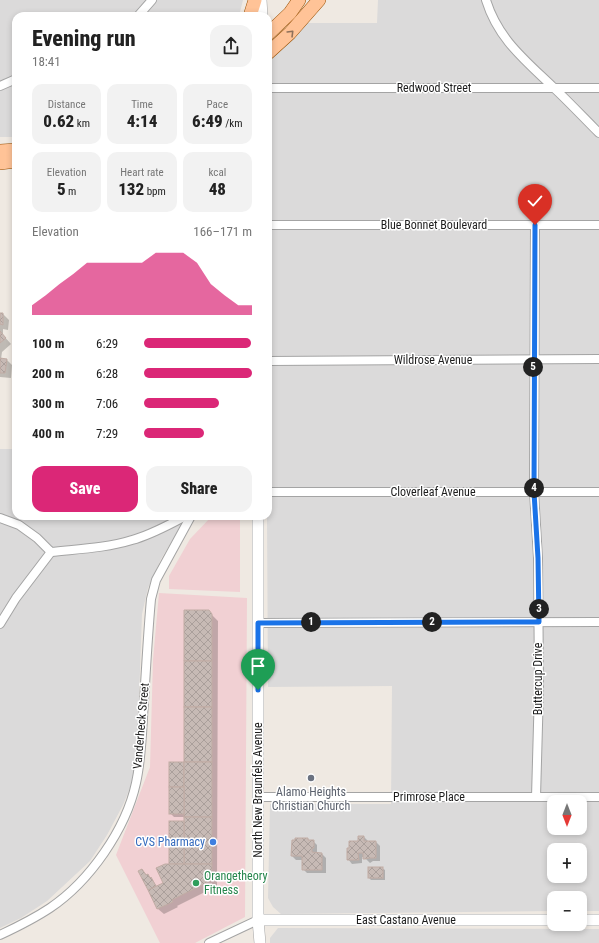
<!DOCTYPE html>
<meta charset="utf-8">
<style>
:root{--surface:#fff;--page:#f2f2f2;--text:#222;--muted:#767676;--accent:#db2777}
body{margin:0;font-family:"Roboto Condensed",sans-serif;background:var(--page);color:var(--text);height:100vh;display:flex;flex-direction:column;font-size:15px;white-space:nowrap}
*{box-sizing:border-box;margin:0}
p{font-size:13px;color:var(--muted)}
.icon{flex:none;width:22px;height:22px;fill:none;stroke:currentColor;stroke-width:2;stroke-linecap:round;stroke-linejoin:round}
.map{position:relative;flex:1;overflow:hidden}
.side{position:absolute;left:12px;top:12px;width:260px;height:508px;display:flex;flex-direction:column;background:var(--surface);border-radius:12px;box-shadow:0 2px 6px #0003}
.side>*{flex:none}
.needle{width:26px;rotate:180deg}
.buttons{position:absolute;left:547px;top:795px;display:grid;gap:8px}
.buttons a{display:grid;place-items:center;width:40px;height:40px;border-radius:8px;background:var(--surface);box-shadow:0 2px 6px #0003;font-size:20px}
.pin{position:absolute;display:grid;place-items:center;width:34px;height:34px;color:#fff;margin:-41px -17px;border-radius:50% 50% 50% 0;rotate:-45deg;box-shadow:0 0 4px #0007}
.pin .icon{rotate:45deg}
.km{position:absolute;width:20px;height:20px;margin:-10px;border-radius:50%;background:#222;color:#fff;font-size:11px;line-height:20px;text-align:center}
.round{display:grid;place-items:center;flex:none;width:42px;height:42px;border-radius:12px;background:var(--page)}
.headline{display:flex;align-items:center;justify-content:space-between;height:68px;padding:0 20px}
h1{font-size:22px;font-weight:800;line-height:30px}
.stats{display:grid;grid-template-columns:repeat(3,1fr);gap:6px;height:68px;padding:4px 20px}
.stats div{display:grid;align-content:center;border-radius:10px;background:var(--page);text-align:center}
.stats b{font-size:17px;font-weight:800}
.stats small{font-size:11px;font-weight:400}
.stats p{font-size:11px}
.chart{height:112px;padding:8px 20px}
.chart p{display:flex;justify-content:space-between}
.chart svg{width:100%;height:72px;margin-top:4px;fill:var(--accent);opacity:.7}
.primary-button{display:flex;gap:8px;margin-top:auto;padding:8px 20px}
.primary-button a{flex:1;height:46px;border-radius:12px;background:var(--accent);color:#fff;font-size:16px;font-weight:800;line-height:46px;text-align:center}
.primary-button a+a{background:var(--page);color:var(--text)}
ul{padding:0 20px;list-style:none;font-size:13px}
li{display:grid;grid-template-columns:64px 48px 1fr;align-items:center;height:30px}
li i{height:10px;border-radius:5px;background:var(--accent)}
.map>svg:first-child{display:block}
.residential{fill:#dbdada;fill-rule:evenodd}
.commercial{fill:#f1d0d3}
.shadow{fill:#0003}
.building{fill:url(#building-cross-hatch);stroke:#c1aca4}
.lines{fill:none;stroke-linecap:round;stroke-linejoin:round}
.minor-casing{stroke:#a4a4a4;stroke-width:10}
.tertiary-casing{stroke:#a4a4a4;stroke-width:12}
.primary-casing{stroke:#964e00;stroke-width:14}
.minor{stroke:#fff;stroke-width:8}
.tertiary{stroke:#fff;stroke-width:11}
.primary{stroke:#ffc397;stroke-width:13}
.oneway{stroke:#8e705a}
.route-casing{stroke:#fff;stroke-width:8}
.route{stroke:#1a73e8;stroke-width:5}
.worship-dot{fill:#6b7280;stroke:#fff;stroke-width:1.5}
.shop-dot{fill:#3f7fe0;stroke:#fff;stroke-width:1.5}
.leisure-dot{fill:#2e9e5b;stroke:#fff;stroke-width:1.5}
.labels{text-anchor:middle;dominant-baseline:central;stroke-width:3;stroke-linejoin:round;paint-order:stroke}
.street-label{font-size:12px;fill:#1d1d1d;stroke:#fff}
.worship-label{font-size:12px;fill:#5b616d;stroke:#fff}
.shop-label{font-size:12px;fill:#366cbe;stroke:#fff;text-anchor:end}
.leisure-label{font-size:12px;fill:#27864d;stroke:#fff;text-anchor:start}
</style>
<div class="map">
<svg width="599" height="943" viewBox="0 0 599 943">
<defs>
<pattern id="building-cross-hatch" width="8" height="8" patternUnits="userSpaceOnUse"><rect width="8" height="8" fill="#c7bab5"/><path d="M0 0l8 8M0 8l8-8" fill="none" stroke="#aa9f9b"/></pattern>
</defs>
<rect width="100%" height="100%" fill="#efe9e2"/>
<g class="residential">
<polygon points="0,0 243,0 239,16 16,16 16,137 0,137"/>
<path d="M378,0h221v911h-19v-13h-26v13l-273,3 -8,-7 -5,-9 2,-94h121l1,-118 -124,1 -1,-171h1v-434l4,-23 35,-36h70zM554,802h26v26h-26zM554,850h26v26h-26z"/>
<polygon points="0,449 16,449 16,516 187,516 161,559 148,588 142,614 137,756 132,783 123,805 107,835 90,861 47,901 21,918 0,928"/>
<polygon points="278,928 599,929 599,943 270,943 270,938"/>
</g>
<g class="commercial">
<polygon points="212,516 240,516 240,592 169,589 169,576 190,539"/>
<polygon points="159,593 247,598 245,917 195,943 160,943 116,855 150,767 153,660"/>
</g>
<g class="shadow">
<polygon points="0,314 3,314 9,320 8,330 3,329 3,335 11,344 2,352 1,359 6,359 12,365 11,378 0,377"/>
<polygon points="208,611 218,621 217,886 177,906 178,907 164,914 158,909 140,871 141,870 151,878 157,887 164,883 185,822 185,817 174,817 170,813 185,765"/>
<polygon points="364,837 368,841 376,842 380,846 380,861 373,861 370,863 364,857 362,857 362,863 352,864 348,859 359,842"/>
<polygon points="308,839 310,841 313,841 317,845 317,854 322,854 326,858 326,873 307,873 303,869 303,860 296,860 292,856"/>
<polygon points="382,868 385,870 385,880 371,880 369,878"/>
</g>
<g class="building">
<polygon points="0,313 3,313 3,325 0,324"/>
<polygon points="0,331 6,338 0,343"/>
<polygon points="0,358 7,359 5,373 0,373"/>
<polygon points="184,610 209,610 212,614 212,661 184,661"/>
<rect x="184" y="661" width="28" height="46"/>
<rect x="184" y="707" width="28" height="55"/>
<rect x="169" y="762" width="15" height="25"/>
<rect x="184" y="762" width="28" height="55"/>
<rect x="169" y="787" width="15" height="27"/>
<rect x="184" y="817" width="28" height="47"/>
<rect x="169" y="821" width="15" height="25"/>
<polygon points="358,836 364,836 364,841 376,841 376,858 369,858 365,859 363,859 363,853 358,853 359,860 347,860 347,848 349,848 349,841 358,841"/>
<polygon points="295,838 308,838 308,840 314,840 314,848 312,848 312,852 322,853 322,870 302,870 302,856 291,856 292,840 295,840"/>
<rect x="169" y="846" width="15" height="18"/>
<polygon points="165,864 212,864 212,880 172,900 173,902 157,909 148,890 163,883 156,868"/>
<rect x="368" y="867" width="15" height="11"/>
<polygon points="142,869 146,875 148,874 150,878 151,877 156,886 148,890 138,871"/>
</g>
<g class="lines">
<g class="minor-casing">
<g id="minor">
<path d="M486,0c12,39 39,60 67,87 16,15 31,31 46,46"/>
<polyline points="138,16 152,0"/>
<polyline points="0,86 16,79"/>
<polyline points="268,88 599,88"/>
<polyline points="268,225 599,225"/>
<polyline points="535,225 534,492 538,558 539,689 536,797"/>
<polyline points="268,361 599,359"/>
<polyline points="268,492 599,492"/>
<path d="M0,518l19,7 18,13 14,14c27,-3 55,-4 81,-12 19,-5 36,-15 54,-24"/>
<polyline points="258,623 599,622"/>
<polyline points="0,624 16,598 51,552"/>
<polyline points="258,797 599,797"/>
<path d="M0,935c17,-8 35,-17 50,-27 40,-27 76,-79 86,-125 6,-27 6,-54 8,-81 2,-35 4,-69 7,-103l5,-19 35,-64"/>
<polyline points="209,943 258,920"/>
</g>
</g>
<g class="tertiary-casing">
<g id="tertiary">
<polyline points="261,0 262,16"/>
<polyline points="258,516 258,920 260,943"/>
<polyline points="258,920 554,920"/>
<polyline points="580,920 599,920"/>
</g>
</g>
<g class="primary-casing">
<g id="primary">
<polyline points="250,16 255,0"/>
<polyline points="268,34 290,13 299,0"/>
<polyline points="268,53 290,33 319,0"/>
<polyline points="0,151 16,150"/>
<polyline points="0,163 16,161"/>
</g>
</g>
<use href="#minor" class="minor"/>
<use href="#tertiary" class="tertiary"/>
<use href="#primary" class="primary"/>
</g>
<defs><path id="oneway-chevron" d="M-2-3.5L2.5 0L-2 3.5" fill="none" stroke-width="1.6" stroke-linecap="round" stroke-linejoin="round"/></defs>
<use class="oneway" href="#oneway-chevron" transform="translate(291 33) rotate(-45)"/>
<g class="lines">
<g class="route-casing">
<polyline id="route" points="258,690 258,623 539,622 538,558 534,492 535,225"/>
</g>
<use href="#route" class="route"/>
</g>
<circle class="worship-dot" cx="311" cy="778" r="4"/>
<circle class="shop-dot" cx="213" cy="842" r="4"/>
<circle class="leisure-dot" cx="196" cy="883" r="4"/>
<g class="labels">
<g class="street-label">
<text x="434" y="88">Redwood Street</text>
<text x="434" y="225">Blue Bonnet Boulevard</text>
<text x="433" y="360">Wildrose Avenue</text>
<text x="433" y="492">Cloverleaf Avenue</text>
<text transform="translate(538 679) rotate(-90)">Buttercup Drive</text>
<text transform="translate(141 726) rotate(-85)">Vanderheck Street</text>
<text transform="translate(258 790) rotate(-90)">North New Braunfels Avenue</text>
<text x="429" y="797">Primrose Place</text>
<text x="406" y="920">East Castano Avenue</text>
</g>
<g class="worship-label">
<text x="311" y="792">Alamo Heights<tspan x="311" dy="14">Christian Church</tspan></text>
</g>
<g class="shop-label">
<text x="205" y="842">CVS Pharmacy</text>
</g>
<g class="leisure-label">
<text x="204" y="876">Orangetheory<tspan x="204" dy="14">Fitness</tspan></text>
</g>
</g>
</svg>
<div class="buttons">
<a><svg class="needle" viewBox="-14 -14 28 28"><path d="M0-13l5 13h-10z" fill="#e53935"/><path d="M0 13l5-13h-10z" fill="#767676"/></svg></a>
<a>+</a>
<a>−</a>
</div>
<div class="pin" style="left:258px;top:690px;background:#1e9e55"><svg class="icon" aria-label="arrive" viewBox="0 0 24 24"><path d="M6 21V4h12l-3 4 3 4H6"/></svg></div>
<div class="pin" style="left:535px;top:225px;background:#d93025"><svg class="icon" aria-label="check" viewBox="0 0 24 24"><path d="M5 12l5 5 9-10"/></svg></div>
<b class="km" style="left:311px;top:622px">1</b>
<b class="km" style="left:432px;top:622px">2</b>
<b class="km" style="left:539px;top:609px">3</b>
<b class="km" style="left:534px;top:488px">4</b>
<b class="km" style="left:533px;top:367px">5</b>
<section class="side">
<div class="headline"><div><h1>Evening run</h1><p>18:41</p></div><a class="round"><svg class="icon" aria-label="share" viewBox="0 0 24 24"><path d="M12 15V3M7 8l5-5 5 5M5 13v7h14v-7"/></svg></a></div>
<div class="stats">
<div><p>Distance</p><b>0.62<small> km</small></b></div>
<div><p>Time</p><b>4:14</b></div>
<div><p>Pace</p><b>6:49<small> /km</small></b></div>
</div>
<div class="stats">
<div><p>Elevation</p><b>5<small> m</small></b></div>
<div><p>Heart rate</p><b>132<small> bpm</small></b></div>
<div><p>kcal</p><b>48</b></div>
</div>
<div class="chart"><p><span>Elevation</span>166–171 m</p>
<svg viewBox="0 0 160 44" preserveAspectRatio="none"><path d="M0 44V38L10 32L20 25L30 19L40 12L50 12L60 12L70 12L80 12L90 6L100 6L110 6L120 12L130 25L140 32L150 38L160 38V44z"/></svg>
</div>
<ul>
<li><b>100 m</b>6:29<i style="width:99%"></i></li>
<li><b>200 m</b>6:28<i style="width:100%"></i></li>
<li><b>300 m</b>7:06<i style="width:69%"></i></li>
<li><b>400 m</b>7:29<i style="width:56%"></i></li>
</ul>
<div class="primary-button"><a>Save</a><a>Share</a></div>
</section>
</div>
